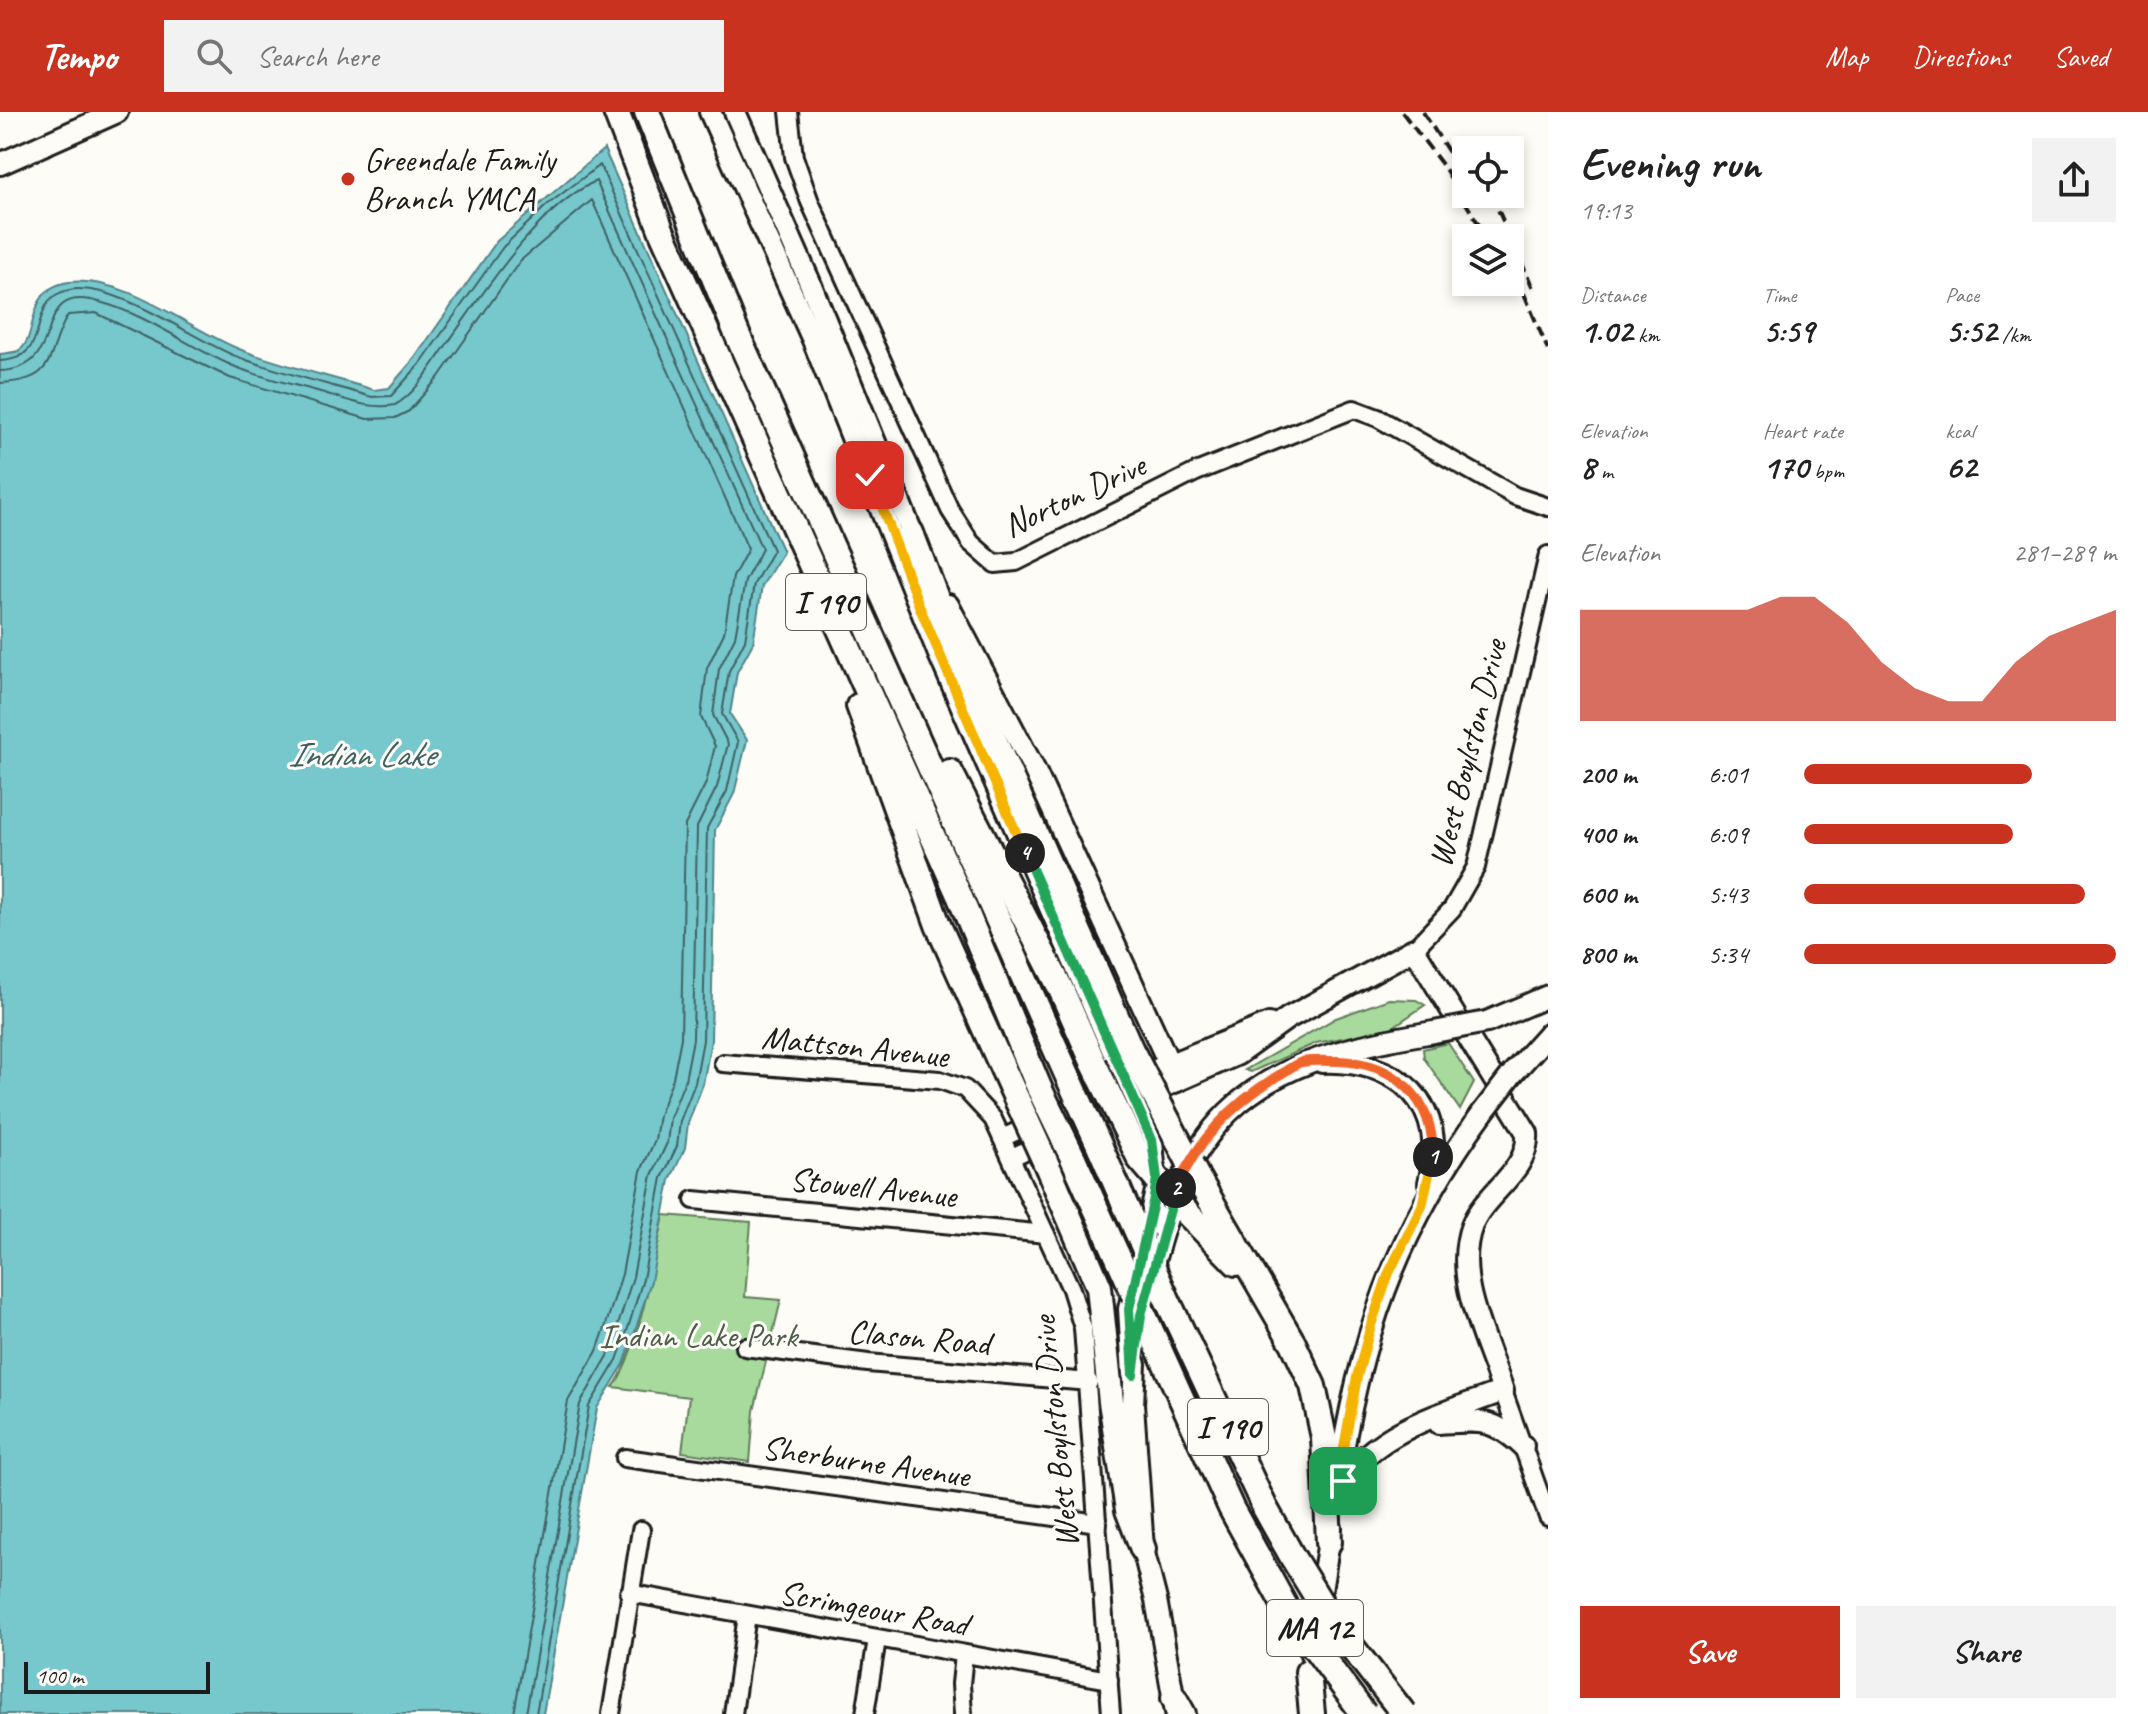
<!DOCTYPE html>
<meta charset="utf-8">
<style>
:root{--surface:#fff;--page:#f2f2f2;--text:#222;--muted:#767676;--accent:#c8321e}
body{margin:0;font-family:Caveat,sans-serif;background:var(--page);color:var(--text);height:100vh;display:flex;flex-direction:column;font-size:30px;white-space:nowrap}
*{box-sizing:border-box;margin:0}
p{font-size:26px;color:var(--muted)}
.icon{flex:none;width:44px;height:44px;fill:none;stroke:currentColor;stroke-width:2;stroke-linecap:round;stroke-linejoin:round}
.map{position:relative;flex:1;overflow:hidden}
.details{display:flex;flex-direction:column;background:var(--surface);width:600px}
.details>*{flex:none}
.buttons{position:absolute;left:1452px;top:24px;display:grid;gap:16px}
.buttons a{display:grid;place-items:center;width:72px;height:72px;border-radius:0px;background:var(--surface);box-shadow:0 4px 12px #0003;font-size:40px}
.scale{position:absolute;left:24px;bottom:20px;width:186px;box-sizing:border-box;padding-left:8px;border:4px solid #1c1c1c;border-top:0;font-size:22px;line-height:28px;white-space:nowrap;color:#1c1c1c;-webkit-text-stroke:6px #fdfcf7;paint-order:stroke}
.pin{position:absolute;display:grid;place-items:center;width:68px;height:68px;color:#fff;margin:-34px;border-radius:16px;box-shadow:0 4px 12px #0006}
.km{position:absolute;width:40px;height:40px;margin:-20px;border-radius:50%;background:#222;color:#fff;font-size:22px;line-height:40px;text-align:center}
.round{display:grid;place-items:center;flex:none;width:84px;height:84px;border-radius:0px;background:var(--page)}
.headline{display:flex;align-items:center;justify-content:space-between;height:136px;padding:0 32px}
h1{font-size:44px;font-weight:700;line-height:60px}
.metrics{display:grid;grid-template-columns:repeat(3,1fr);gap:12px;height:136px;padding:8px 32px}
.metrics div{display:grid;align-content:center}
.metrics b{font-size:34px;font-weight:700}
.metrics small{font-size:22px;font-weight:400}
.metrics p{font-size:22px}
.chart{height:224px;padding:16px 32px}
.chart p{display:flex;justify-content:space-between}
.chart svg{width:100%;height:144px;margin-top:8px;fill:var(--accent);opacity:.7}
.primary-button{display:flex;gap:16px;margin-top:auto;padding:16px 32px}
.primary-button a{flex:1;height:92px;border-radius:0px;background:var(--accent);color:#fff;font-size:32px;font-weight:700;line-height:92px;text-align:center}
.primary-button a+a{background:var(--page);color:var(--text)}
ul{padding:0 32px;list-style:none;font-size:26px}
li{display:grid;grid-template-columns:128px 96px 1fr;align-items:center;height:60px}
li i{height:20px;border-radius:10px;background:var(--accent)}
header{display:flex;align-items:center;gap:48px;box-sizing:border-box;height:112px;padding:0 40px;background:var(--accent);color:#fff}
header strong{font-size:38px}
nav{display:flex;gap:44px;margin-inline-start:auto;font-size:28px}
.search{width:560px;height:72px;background:var(--page);display:flex;align-items:center;gap:20px;box-sizing:border-box;padding:0 28px;border-radius:0px;color:var(--muted);font-size:30px}
main{display:flex;flex:1;min-height:0}
.map>svg:first-child{display:block}
.green{fill:#a7da9c;stroke:#627b5c;stroke-width:2}
.water{fill:#76c8cd;stroke:#528386;stroke-width:2}
.lines{fill:none;stroke-linecap:round;stroke-linejoin:round}
.shore{stroke:#406163;stroke-width:2}
.minor-casing{stroke:#1c1c1c;stroke-width:22}
.major-casing{stroke:#1c1c1c;stroke-width:26}
.highway-casing{stroke:#1c1c1c;stroke-width:30}
.minor{stroke:#fdfcf7;stroke-width:16}
.major{stroke:#fdfcf7;stroke-width:20}
.highway{stroke:#fdfcf7;stroke-width:24}
.rail{stroke:#1c1c1c;stroke-width:4;stroke-dasharray:12 6;stroke-linecap:butt}
.major-bridge-casing{stroke:#1c1c1c;stroke-width:26;stroke-linecap:butt}
.highway-bridge-casing{stroke:#1c1c1c;stroke-width:30;stroke-linecap:butt}
.major-bridge{stroke:#fdfcf7;stroke-width:20}
.highway-bridge{stroke:#fdfcf7;stroke-width:24}
.split-1-casing{stroke:#fff;stroke-width:16}
.split-2-casing{stroke:#fff;stroke-width:16}
.split-3-casing{stroke:#fff;stroke-width:16}
.split-4-casing{stroke:#fff;stroke-width:16}
.split-5-casing{stroke:#fff;stroke-width:16}
.split-1{stroke:#f5b400;stroke-width:10}
.split-2{stroke:#f0652b;stroke-width:10}
.split-3{stroke:#22a559;stroke-width:10}
.split-4{stroke:#22a559;stroke-width:10}
.split-5{stroke:#f5b400;stroke-width:10}
.poi-dot{fill:#c8321e;stroke:#fdfcf7;stroke-width:3}
.labels{text-anchor:middle;dominant-baseline:central;stroke-width:6;stroke-linejoin:round;paint-order:stroke}
.shield{fill:#fdfcf7;stroke:#605f5e;stroke-width:2}
.shield-label{font-size:32px;font-weight:bold;fill:#1c1c1c}
.poi-label{font-size:34px;fill:#1c1c1c;stroke:#fdfcf7;text-anchor:start}
.street-label{font-size:34px;fill:#1c1c1c;stroke:#fdfcf7}
.park-label{font-size:34px;fill:#4d5e49;stroke:#fdfcf7}
.water-label{font-size:36px;font-style:italic;fill:#406163;stroke:#fdfcf7}
</style>
<header>
<strong>Tempo</strong>
<div class="search"><svg class="icon" aria-label="search" viewBox="0 0 24 24"><circle cx="10" cy="10" r="6"/><path d="M15 15l6 6"/></svg>Search here</div>
<nav><a>Map</a><a>Directions</a><a>Saved</a></nav>
</header>
<main>
<div class="map">
<svg width="1548" height="1602" viewBox="0 0 1548 1602">
<rect width="100%" height="100%" fill="#fdfcf7"/>
<filter id="ink" filterUnits="userSpaceOnUse"><feTurbulence type="fractalNoise" baseFrequency=".0125" numOctaves="2"/><feDisplacementMap in="SourceGraphic" scale="16" xChannelSelector="R" yChannelSelector="G"/><feConvolveMatrix kernelMatrix="1 2 1 2 8 2 1 2 1" color-interpolation-filters="sRGB"/></filter>
<g filter="url(#ink)">
<g class="green">
<polygon points="1389,887 1416,888 1425,893 1390,917 1316,931 1251,960 1245,958 1336,906"/>
<polygon points="1448,931 1474,971 1460,998 1424,946 1423,937"/>
<path d="M664,1103l87,7 -6,75 36,3 -27,111 -4,51 -68,-10 7,-55 -76,-10c23,-28 43,-133 51,-172z"/>
</g>
<path class="water" d="M604,37l179,403 -21,34 -9,57 -16,29 -7,42 17,26 -13,54 -19,36 -4,211 -8,43 -15,39 -3,25 -15,32 -19,101 -19,60 -8,23 -27,44 -54,306h-543v-1360c5,-1 14,-1 18,-3 22,-12 5,-63 51,-69 56,-7 120,47 170,67 43,17 91,27 135,41l15,-2 25,-29 83,-118z"/>
<g class="lines">
<g class="shore">
<path d="M0,249c56,-2 23,-62 69,-71 48,-9 124,50 169,67 43,16 90,27 134,40l19,-1 29,-32 83,-117 44,-42 53,-40 173,385 -19,34 -9,56 -16,31 -7,43 16,28 -11,49 -20,37 -4,212 -8,43 -15,38 -3,25 -15,32 -19,101 -18,59 -8,22 -28,46 -53,308"/>
<path d="M0,259c72,-2 27,-89 99,-69 47,12 88,44 132,63 29,13 62,19 93,28 24,7 46,17 71,12 21,-11 38,-41 52,-61 37,-52 90,-136 149,-163l166,368 -17,32 -10,56 -16,32 -6,46 15,29 -11,43 -20,40 -4,212 -8,41 -15,38 -3,25 -15,32 -19,102 -18,58 -7,21 -28,48 -54,310"/>
<path d="M0,271c60,-2 45,-30 68,-68l28,-2 134,65 137,41 28,-1 14,-7 29,-33 82,-117 72,-61 156,349 -15,28 -9,56 -17,35 -6,49 14,29 -9,37 -21,42 -4,213 -8,40 -14,37 -4,25 -14,31 -19,103 -18,57 -7,20 -29,50 -54,313"/>
</g>
<g class="minor-casing">
<g id="minor">
<polyline points="789,0 794,45 810,90 950,398 971,431 995,452 1016,450 1196,360 1354,297 1378,306 1515,384 1548,395"/>
<polyline points="1414,837 1452,797 1476,755 1548,443"/>
<polyline points="723,951 940,968 965,977 993,1007 1071,1177 1083,1216 1111,1602"/>
<polyline points="1002,1026 1114,976"/>
<polyline points="1012,1045 1123,993"/>
<polyline points="694,1088 1046,1122"/>
<polyline points="745,1235 868,1251 1089,1270"/>
<polyline points="1503,1279 1548,1405"/>
<polyline points="625,1346 1098,1411"/>
<polyline points="629,1481 1109,1568"/>
<polyline points="611,1602 641,1418"/>
<polyline points="733,1602 747,1503"/>
<polyline points="865,1602 877,1527"/>
<polyline points="963,1602 961,1572 964,1543"/>
</g>
</g>
<g class="major-casing">
<g id="major">
<polyline points="710,0 813,228 938,540 1152,1028 1156,1079 1129,1197 1133,1263"/>
<polyline points="735,0 808,166 917,433"/>
<polyline points="0,52 117,0"/>
<polyline points="948,493 1034,657 1177,969"/>
<polyline points="1487,910 1548,884"/>
<path d="M1322,950c77,-3 127,42 107,121"/>
<polyline points="1158,957 1269,912"/>
<polyline points="1513,961 1548,922"/>
<path d="M1165,974l73,-32 50,-36 126,-69 113,184c3,38 -42,59 -55,92 -20,53 15,116 31,166 -62,24 -136,40 -168,105"/>
<path d="M1141,1205c41,-196 93,-254 293,-285"/>
<polyline points="1135,1252 1133,1292 1143,1437 1156,1488 1176,1600"/>
<path d="M1439,1311c41,-2 52,-6 84,23"/>
<path d="M1337,1376c21,-146 58,-256 146,-376"/>
<polyline points="1311,1542 1331,1416"/>
</g>
</g>
<g class="highway-casing">
<g id="highway">
<polyline points="616,0 662,120 959,783 1040,978"/>
<polyline points="647,0 737,222 1069,967"/>
<polyline points="911,421 965,562 1131,938"/>
<polyline points="859,594 938,813 1018,990"/>
<polyline points="950,660 1060,875 1094,952"/>
<polyline points="1100,1035 1122,1086"/>
<polyline points="1073,1046 1117,1143"/>
<polyline points="1049,1058 1099,1175 1111,1290 1128,1398 1143,1437"/>
<polyline points="1197,1065 1293,1231 1313,1274 1324,1326 1329,1430"/>
<polyline points="1183,1097 1236,1151"/>
<polyline points="1165,1183 1265,1396 1293,1446"/>
<polyline points="1159,1237 1231,1396 1287,1498"/>
<polyline points="1308,1560 1312,1602"/>
<polyline points="1174,1586 1183,1602"/>
</g>
</g>
<use href="#minor" class="minor"/>
<use href="#major" class="major"/>
<use href="#highway" class="highway"/>
<g class="rail">
<polyline points="1402,0 1444,55 1487,126"/>
<polyline points="1423,0 1466,67"/>
<polyline points="1491,82 1533,176"/>
<polyline points="1517,165 1548,238"/>
</g>
<g class="major-bridge-casing">
<g id="major-bridge">
<polyline points="1434,920 1487,910"/>
<polyline points="1483,1000 1513,961"/>
</g>
</g>
<g class="highway-bridge-casing">
<g id="highway-bridge">
<polyline points="1131,938 1197,1065"/>
<polyline points="1094,952 1140,1047 1183,1097"/>
<polyline points="1069,967 1100,1035"/>
<polyline points="1040,978 1073,1046"/>
<polyline points="1018,990 1049,1058"/>
<polyline points="1122,1086 1165,1183"/>
<polyline points="1117,1143 1159,1237"/>
<polyline points="1293,1446 1331,1508 1404,1602"/>
<polyline points="1287,1498 1364,1602"/>
</g>
</g>
<use href="#major-bridge" class="major-bridge"/>
<use href="#highway-bridge" class="highway-bridge"/>
</g>
</g>
<g class="lines" filter="url(#ink)">
<g class="split-1-casing">
<polyline id="split-1" points="1343,1369 1335,1384 1357,1265 1371,1213 1389,1161 1422,1094 1433,1045"/>
</g>
<g class="split-2-casing">
<path id="split-2" d="M1176,1076c23,-49 54,-82 100,-111 8,-4 18,-13 26,-15 11,-2 26,-1 37,-1 57,2 95,38 94,96"/>
</g>
<g class="split-3-casing">
<polyline id="split-3" points="1154,1086 1129,1197 1133,1263 1141,1203 1176,1076"/>
</g>
<g class="split-4-casing">
<polyline id="split-4" points="1025,741 1152,1028 1157,1066 1154,1086"/>
</g>
<g class="split-5-casing">
<polyline id="split-5" points="870,363 920,496 1025,741"/>
</g>
<use href="#split-1" class="split-1"/>
<use href="#split-2" class="split-2"/>
<use href="#split-3" class="split-3"/>
<use href="#split-4" class="split-4"/>
<use href="#split-5" class="split-5"/>
</g>
<circle class="poi-dot" cx="348" cy="67" r="8"/>
<g class="labels">
<g class="shield">
<rect x="786" y="462" width="80" height="56" rx="6"/>
<rect x="1188" y="1287" width="80" height="56" rx="6"/>
<rect x="1267" y="1488" width="96" height="56" rx="6"/>
</g>
<g class="shield-label">
<text x="826" y="490">I 190</text>
<text x="1228" y="1315">I 190</text>
<text x="1315" y="1516">MA 12</text>
</g>
<g class="poi-label">
<text x="364" y="47">Greendale Family<tspan x="364" dy="39">Branch YMCA</tspan></text>
</g>
<g class="street-label">
<text transform="translate(1074 383) rotate(-25)">Norton Drive</text>
<text transform="translate(1467 641) rotate(-76)">West Boylston Drive</text>
<text transform="translate(855 934) rotate(6)">Mattson Avenue</text>
<text transform="translate(873 1075) rotate(6)">Stowell Avenue</text>
<text transform="translate(919 1225) rotate(5)">Clason Road</text>
<text transform="translate(1055 1320) rotate(-96)">West Boylston Drive</text>
<text transform="translate(866 1349) rotate(8)">Sherburne Avenue</text>
<text transform="translate(874 1496) rotate(10)">Scrimgeour Road</text>
</g>
<g class="park-label">
<text x="698" y="1223">Indian Lake Park</text>
</g>
<g class="water-label">
<text x="361" y="642">Indian Lake</text>
</g>
</g>
</svg>
<div class="buttons">
<a><svg class="icon" aria-label="locate" viewBox="0 0 24 24"><circle cx="12" cy="12" r="6"/><path d="M12 2v4M12 18v4M2 12h4M18 12h4"/></svg></a>
<a><svg class="icon" aria-label="layers" viewBox="0 0 24 24"><path d="M12 4l9 5-9 5-9-5zM3 14l9 5 9-5"/></svg></a>
</div>
<div class="scale">100 m</div>
<div class="pin" style="left:1343px;top:1369px;background:#1e9e55"><svg class="icon" aria-label="arrive" viewBox="0 0 24 24"><path d="M6 21V4h12l-3 4 3 4H6"/></svg></div>
<div class="pin" style="left:870px;top:363px;background:#d93025"><svg class="icon" aria-label="check" viewBox="0 0 24 24"><path d="M5 12l5 5 9-10"/></svg></div>
<b class="km" style="left:1433px;top:1045px">1</b>
<b class="km" style="left:1176px;top:1076px">2</b>
<b class="km" style="left:1025px;top:741px">4</b>
</div>
<section class="details">
<div class="headline"><div><h1>Evening run</h1><p>19:13</p></div><a class="round"><svg class="icon" aria-label="share" viewBox="0 0 24 24"><path d="M12 15V3M7 8l5-5 5 5M5 13v7h14v-7"/></svg></a></div>
<div class="metrics">
<div><p>Distance</p><b>1.02<small> km</small></b></div>
<div><p>Time</p><b>5:59</b></div>
<div><p>Pace</p><b>5:52<small> /km</small></b></div>
</div>
<div class="metrics">
<div><p>Elevation</p><b>8<small> m</small></b></div>
<div><p>Heart rate</p><b>170<small> bpm</small></b></div>
<div><p>kcal</p><b>62</b></div>
</div>
<div class="chart"><p><span>Elevation</span>281–289 m</p>
<svg viewBox="0 0 160 44" preserveAspectRatio="none"><path d="M0 44V10L10 10L20 10L30 10L40 10L50 10L60 6L70 6L80 14L90 26L100 34L110 38L120 38L130 26L140 18L150 14L160 10V44z"/></svg>
</div>
<ul>
<li><b>200 m</b>6:01<i style="width:73%"></i></li>
<li><b>400 m</b>6:09<i style="width:67%"></i></li>
<li><b>600 m</b>5:43<i style="width:90%"></i></li>
<li><b>800 m</b>5:34<i style="width:100%"></i></li>
</ul>
<div class="primary-button"><a>Save</a><a>Share</a></div>
</section>
</main>
